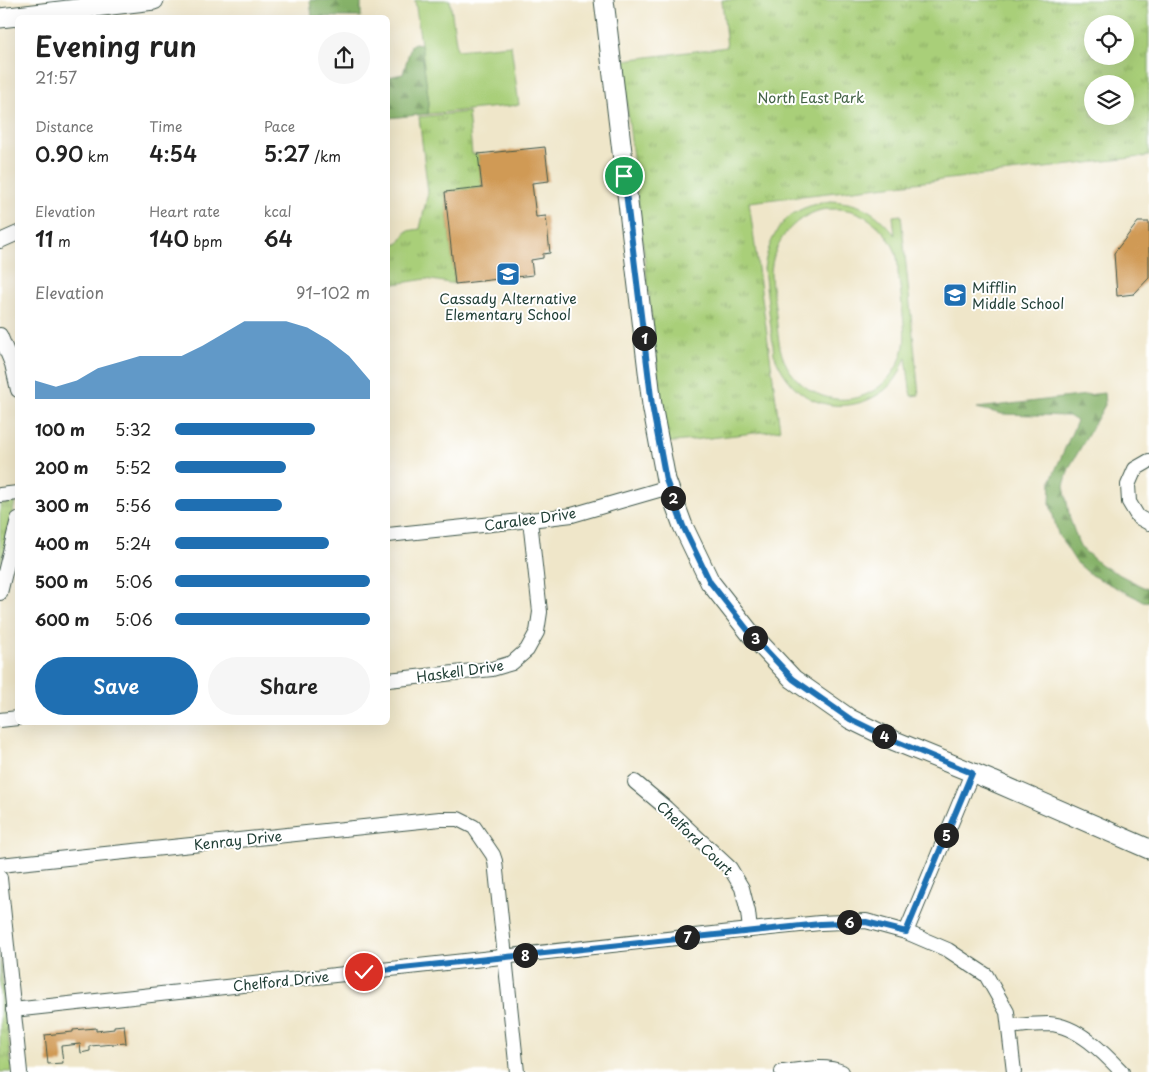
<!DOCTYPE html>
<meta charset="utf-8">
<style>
:root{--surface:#fff;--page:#f6f6f6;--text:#222;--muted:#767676;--accent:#1f6fb2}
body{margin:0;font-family:"Playpen Sans",sans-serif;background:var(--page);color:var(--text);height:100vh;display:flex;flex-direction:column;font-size:19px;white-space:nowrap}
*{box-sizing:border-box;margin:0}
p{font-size:16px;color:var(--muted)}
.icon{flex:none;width:28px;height:28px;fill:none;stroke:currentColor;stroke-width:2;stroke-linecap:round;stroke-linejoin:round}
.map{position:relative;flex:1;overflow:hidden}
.drawer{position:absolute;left:15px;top:15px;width:375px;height:710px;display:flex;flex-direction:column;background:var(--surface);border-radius:8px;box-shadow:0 5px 20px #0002}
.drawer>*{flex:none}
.controls{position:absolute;left:1084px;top:15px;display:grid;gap:10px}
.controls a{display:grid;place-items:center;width:50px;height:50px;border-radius:50%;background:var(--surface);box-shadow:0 5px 20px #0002;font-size:25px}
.pin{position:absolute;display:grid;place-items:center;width:42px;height:42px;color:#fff;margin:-21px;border:2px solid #fff;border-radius:50%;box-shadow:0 1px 5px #0007}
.km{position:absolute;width:25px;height:25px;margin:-12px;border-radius:50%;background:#222;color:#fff;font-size:14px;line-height:25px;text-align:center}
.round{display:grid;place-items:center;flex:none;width:52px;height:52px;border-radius:26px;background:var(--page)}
.summary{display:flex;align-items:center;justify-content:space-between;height:85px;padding:0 20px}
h1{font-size:28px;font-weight:600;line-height:38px}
.metrics{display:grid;grid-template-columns:repeat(3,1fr);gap:8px;height:85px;padding:5px 20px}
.metrics div{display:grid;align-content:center}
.metrics b{font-size:21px;font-weight:600}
.metrics small{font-size:14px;font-weight:400}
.metrics p{font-size:14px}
.chart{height:140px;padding:10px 20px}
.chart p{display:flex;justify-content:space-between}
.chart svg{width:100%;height:90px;margin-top:5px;fill:var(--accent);opacity:.7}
.button{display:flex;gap:10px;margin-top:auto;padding:10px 20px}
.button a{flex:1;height:58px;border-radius:30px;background:var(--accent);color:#fff;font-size:20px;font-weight:600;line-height:58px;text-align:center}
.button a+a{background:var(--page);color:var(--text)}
ul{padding:0 20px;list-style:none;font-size:16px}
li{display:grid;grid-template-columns:80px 60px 1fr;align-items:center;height:38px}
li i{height:12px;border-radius:6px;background:var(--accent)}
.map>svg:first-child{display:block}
.grass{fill:#a9cf79;stroke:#648656;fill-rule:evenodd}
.forest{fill:url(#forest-firs);stroke:#52784e}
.park{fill:url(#park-tufts);stroke:#648656;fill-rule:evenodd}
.building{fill:#d09a55}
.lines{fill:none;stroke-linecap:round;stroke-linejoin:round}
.minor-casing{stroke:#3e564a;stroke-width:16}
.secondary-casing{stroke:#3e564a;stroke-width:21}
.minor{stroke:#fff;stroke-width:14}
.secondary{stroke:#fff;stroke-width:19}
.route-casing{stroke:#fff;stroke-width:10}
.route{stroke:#1f6fb2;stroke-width:6}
.labels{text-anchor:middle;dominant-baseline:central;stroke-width:4;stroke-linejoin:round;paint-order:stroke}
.park-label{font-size:14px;fill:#426245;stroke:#fff}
.poi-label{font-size:14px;fill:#1f3d34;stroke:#fff;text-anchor:start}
.street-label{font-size:14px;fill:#1f3d34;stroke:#fff}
</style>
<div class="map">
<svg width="1149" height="1072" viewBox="0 0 1149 1072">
<defs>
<pattern id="forest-firs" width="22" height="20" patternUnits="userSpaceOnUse" patternTransform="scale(1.25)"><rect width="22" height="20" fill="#86b269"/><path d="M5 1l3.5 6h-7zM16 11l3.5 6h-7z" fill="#6d9257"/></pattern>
<pattern id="park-tufts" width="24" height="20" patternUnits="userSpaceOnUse" patternTransform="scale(1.25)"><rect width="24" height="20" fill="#a9cf79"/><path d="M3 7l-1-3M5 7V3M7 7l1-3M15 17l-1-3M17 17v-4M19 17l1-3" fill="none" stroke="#89a964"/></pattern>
</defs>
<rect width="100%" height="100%" fill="#fff"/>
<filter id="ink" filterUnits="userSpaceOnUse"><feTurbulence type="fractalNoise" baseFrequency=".02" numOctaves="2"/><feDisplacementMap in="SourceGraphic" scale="10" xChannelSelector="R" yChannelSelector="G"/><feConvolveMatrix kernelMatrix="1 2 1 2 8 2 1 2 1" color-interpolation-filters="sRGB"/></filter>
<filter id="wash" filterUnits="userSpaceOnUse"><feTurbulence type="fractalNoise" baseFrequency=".0096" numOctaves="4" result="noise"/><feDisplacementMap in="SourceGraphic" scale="20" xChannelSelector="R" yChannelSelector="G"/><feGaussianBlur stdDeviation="1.12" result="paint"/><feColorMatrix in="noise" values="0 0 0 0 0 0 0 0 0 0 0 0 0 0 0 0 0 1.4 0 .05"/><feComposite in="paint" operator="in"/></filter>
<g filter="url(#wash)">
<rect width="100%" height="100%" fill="#efe6c9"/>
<g class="grass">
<polygon points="415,0 450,0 457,50 511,45 519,105 428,114 429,103"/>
<path d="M831,201c31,2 44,10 64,34l-2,-19 8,-1 18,180 -8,1 -5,-39c-4,8 -6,17 -12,24 -23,27 -66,33 -94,11 -12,-10 -20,-23 -26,-38l-10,-85c3,-23 14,-49 36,-59 10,-5 20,-7 31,-9zM840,209c5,1 10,1 15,3 19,7 37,25 42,45 1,5 1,11 1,16 2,11 3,22 4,33 2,20 6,38 -3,56 -23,48 -85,50 -112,4 -9,-15 -9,-34 -11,-51 -1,-13 -5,-28 -5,-41 1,-31 21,-56 50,-64 6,-1 13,-1 19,-1z"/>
</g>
<g class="forest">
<polygon points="310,0 361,0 361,17 312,17"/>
<polygon points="415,43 421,44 429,103 428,114 388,118 388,77 403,74 411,45"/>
<polygon points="1104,393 1105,405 1069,468 1064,486 1070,519 1080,547 1101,565 1149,590 1149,602 1143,601 1091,575 1076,562 1058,534 1050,504 1051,480 1077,421 1069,416 1002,414 977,408"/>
</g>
<g class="park">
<path d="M722,0h425l2,17v139l-400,46 31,228 -114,13 -40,-346 -2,-37 103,-13zM1092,24h33v32h-33zM1092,84h33v32h-33z"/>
<polygon points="468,112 472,154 478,154 482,188 445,192 455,284 426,279 388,285 388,245 398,244 407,231 420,229 428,192 419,117"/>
<polygon points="15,502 5,549 0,569 0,504"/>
<polygon points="0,956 12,1072 0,1072"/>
</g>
<g id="blocks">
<g class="building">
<polygon points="545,147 549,181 532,183 536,217 546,216 550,253 543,254 543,258 531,260 533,275 455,284 445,192 482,188 478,154"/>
<polygon points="1138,222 1149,222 1149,278 1134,294 1117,296 1114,253"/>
<polygon points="124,1025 126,1043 90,1046 90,1051 81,1053 80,1044 61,1046 63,1063 48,1064 45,1035 73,1032 73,1030 96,1028 96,1031 114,1029 114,1026"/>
</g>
</g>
</g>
<g filter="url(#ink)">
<use href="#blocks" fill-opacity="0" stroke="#3e564a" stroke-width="1"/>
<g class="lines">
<g class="minor-casing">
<g id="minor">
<polyline points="0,241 18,233"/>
<polyline points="0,335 12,364 18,390"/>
<polyline points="1149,461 1135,469 1128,485 1129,502 1138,517 1149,523"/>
<polyline points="0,495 18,493"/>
<polyline points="388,535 530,520 572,515 669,487"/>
<polyline points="0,593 18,519"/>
<polyline points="388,680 492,669 512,663 527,650 537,632 540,612 530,520"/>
<polyline points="0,720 18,718"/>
<polyline points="635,782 666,808 730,868 742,888 748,912 750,930"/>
<polyline points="0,865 440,819 458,819 474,827 493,855 495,861 517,1072"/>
<polyline points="0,878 20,1072"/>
<polyline points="906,932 972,773"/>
<polyline points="13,1010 750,930 820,923 866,921 906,932 948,950 986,975 1007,1012 1014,1072"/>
<path d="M1009,1027c13,-2 27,-3 40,-3 28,1 55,29 73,48"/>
<path d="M782,1072c20,-2 42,-8 60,0"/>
</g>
</g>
<g class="secondary-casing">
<g id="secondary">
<polyline points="604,0 652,405 666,480 683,526 710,582 750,633 793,679 850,719 895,741 993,781 1149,849"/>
<polyline points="0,18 154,0"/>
</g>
</g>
<use href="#minor" class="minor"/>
<use href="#secondary" class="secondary"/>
</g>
</g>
<g class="lines" filter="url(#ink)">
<g class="route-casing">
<polyline id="route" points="364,972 820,924 866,922 906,932 972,773 895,741 850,719 793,679 750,633 710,582 683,526 666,480 652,405 624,176"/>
</g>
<use href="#route" class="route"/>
</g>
<defs>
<g id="school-square" transform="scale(1.25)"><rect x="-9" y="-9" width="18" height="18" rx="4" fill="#1f6fb2" stroke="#fff"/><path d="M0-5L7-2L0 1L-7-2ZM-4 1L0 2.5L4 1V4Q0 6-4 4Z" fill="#fff"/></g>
</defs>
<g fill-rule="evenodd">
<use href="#school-square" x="508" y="274"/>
<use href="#school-square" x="955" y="295"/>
</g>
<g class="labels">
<g class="park-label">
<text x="811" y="97">North East Park</text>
</g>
<g class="poi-label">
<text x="972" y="287">Mifflin<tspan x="972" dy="16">Middle School</tspan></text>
<text x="508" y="298" text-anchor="middle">Cassady Alternative<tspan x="508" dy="16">Elementary School</tspan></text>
</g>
<g class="street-label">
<text transform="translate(530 519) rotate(-8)">Caralee Drive</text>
<text transform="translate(460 671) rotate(-8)">Haskell Drive</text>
<text transform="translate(695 838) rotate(44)">Chelford Court</text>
<text transform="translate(238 840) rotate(-6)">Kenray Drive</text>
<text transform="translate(281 981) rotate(-6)">Chelford Drive</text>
</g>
</g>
</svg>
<div class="controls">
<a><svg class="icon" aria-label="locate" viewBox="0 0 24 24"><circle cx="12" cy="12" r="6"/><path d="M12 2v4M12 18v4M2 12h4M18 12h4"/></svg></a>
<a><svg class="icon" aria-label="layers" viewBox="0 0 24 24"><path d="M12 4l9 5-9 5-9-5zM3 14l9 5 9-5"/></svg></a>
</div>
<div class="pin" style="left:624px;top:176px;background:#1e9e55"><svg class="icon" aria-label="arrive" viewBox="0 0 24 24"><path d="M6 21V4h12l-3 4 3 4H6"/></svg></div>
<div class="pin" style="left:364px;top:972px;background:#d93025"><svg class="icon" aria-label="check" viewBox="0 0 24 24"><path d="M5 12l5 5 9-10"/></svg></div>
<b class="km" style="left:644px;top:338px">1</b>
<b class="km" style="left:673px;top:498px">2</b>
<b class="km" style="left:755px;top:638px">3</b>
<b class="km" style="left:884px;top:736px">4</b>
<b class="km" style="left:946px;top:835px">5</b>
<b class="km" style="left:849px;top:922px">6</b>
<b class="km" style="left:687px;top:937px">7</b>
<b class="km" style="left:525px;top:955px">8</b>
<section class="drawer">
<div class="summary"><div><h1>Evening run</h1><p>21:57</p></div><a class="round"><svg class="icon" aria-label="share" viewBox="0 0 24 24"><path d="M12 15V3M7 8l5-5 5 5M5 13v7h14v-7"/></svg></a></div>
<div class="metrics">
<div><p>Distance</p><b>0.90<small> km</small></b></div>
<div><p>Time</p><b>4:54</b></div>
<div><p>Pace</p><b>5:27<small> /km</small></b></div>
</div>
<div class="metrics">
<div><p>Elevation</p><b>11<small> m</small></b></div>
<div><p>Heart rate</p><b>140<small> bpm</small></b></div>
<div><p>kcal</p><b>64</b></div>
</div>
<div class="chart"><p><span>Elevation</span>91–102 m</p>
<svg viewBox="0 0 160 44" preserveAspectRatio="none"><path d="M0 44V35L10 38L20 35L30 29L40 26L50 23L60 23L70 23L80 18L90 12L100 6L110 6L120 6L130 9L140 15L150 23L160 35V44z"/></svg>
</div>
<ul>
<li><b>100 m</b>5:32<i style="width:72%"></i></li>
<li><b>200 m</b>5:52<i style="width:57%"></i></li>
<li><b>300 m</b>5:56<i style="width:55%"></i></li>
<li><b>400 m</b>5:24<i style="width:79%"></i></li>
<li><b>500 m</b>5:06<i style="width:100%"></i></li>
<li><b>600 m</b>5:06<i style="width:100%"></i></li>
</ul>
<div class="button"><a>Save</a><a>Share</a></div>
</section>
</div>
